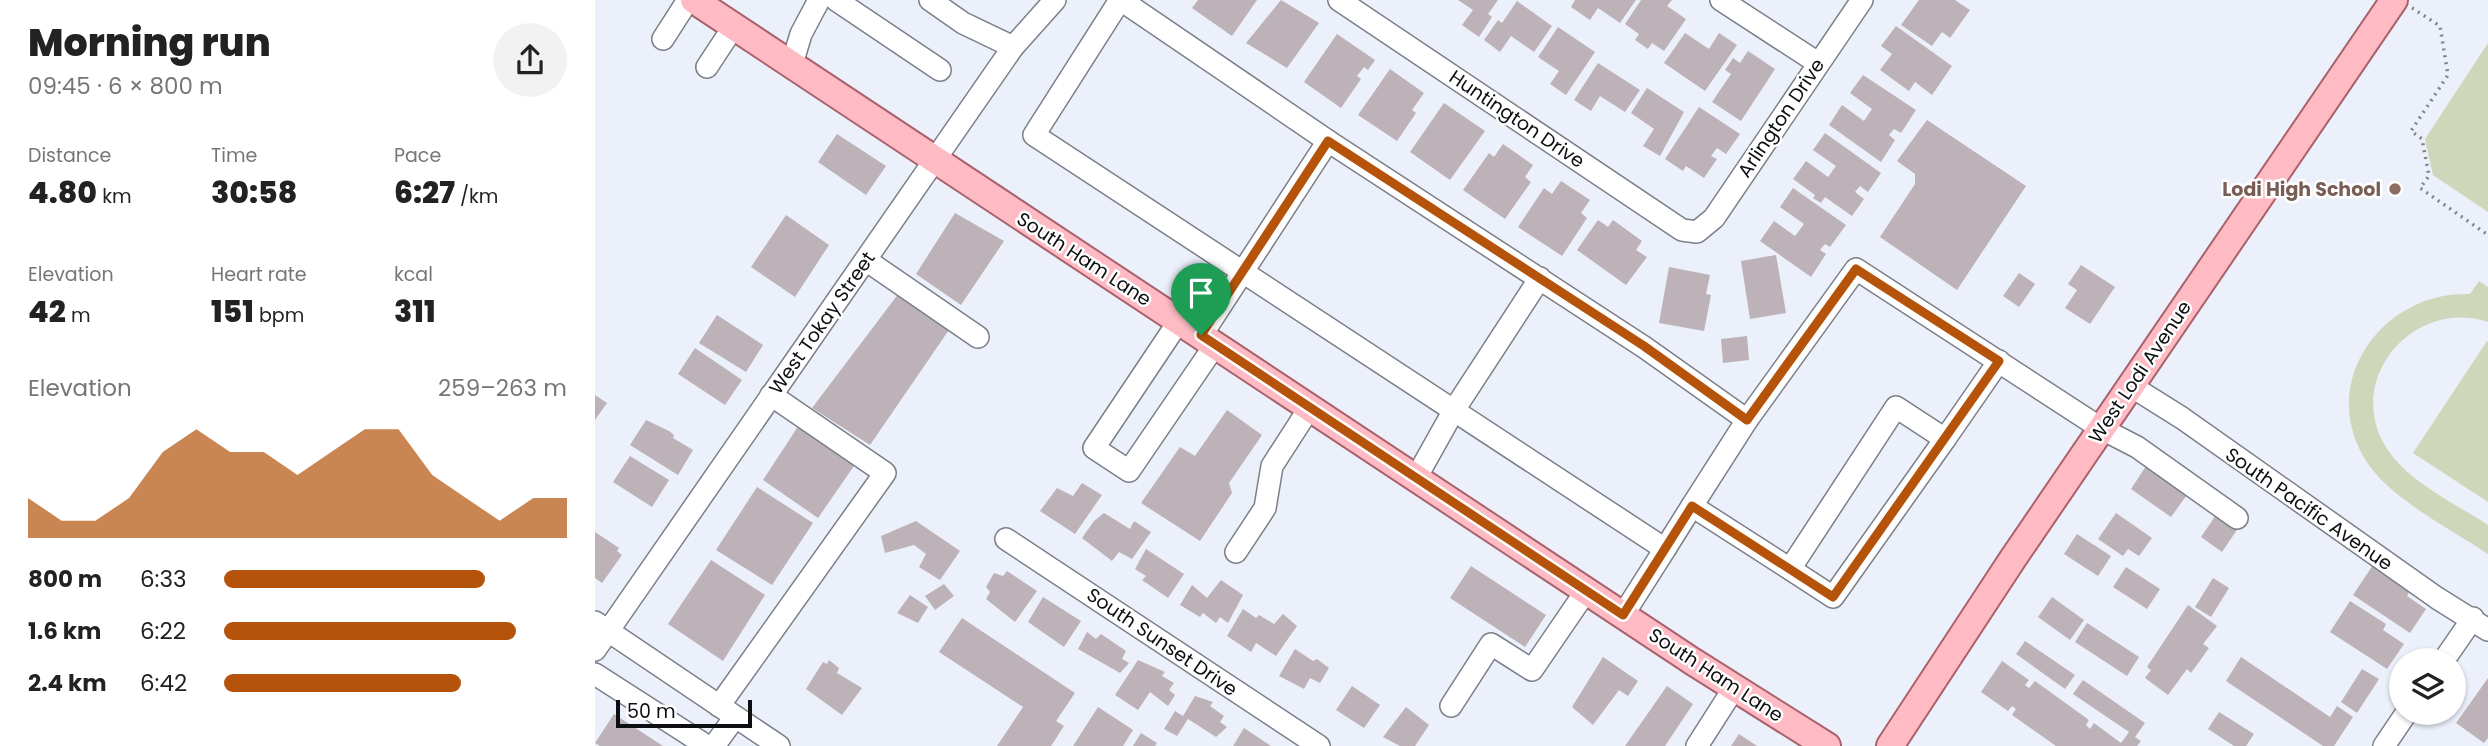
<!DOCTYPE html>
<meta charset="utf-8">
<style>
:root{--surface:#fff;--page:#f2f2f2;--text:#222;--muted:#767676;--accent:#b45309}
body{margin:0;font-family:Poppins,sans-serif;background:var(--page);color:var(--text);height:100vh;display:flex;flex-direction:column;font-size:26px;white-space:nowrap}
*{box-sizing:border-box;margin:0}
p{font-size:23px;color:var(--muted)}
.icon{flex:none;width:38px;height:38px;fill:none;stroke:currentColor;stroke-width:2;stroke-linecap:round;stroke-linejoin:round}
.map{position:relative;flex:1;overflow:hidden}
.details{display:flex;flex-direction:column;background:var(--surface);width:595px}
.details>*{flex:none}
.buttons{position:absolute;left:1794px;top:648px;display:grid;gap:14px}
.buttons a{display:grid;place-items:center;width:77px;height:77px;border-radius:50%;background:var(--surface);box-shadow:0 2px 5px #0004;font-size:35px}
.scale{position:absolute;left:21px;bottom:18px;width:136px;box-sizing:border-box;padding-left:7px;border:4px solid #0c0e11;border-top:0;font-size:19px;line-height:24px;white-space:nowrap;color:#0c0e11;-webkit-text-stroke:5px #fff;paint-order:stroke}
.pin{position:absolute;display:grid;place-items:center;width:60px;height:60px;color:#fff;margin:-72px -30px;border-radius:50% 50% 50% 0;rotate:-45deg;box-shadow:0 0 7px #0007}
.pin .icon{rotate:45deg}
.round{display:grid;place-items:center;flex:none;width:74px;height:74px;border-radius:37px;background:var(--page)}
.headline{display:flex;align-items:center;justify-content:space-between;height:119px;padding:0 28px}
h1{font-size:38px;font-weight:800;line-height:52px}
.metrics{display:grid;grid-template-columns:repeat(3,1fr);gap:10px;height:119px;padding:7px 28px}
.metrics div{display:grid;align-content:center}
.metrics b{font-size:30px;font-weight:800}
.metrics small{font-size:19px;font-weight:400}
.metrics p{font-size:19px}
.chart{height:196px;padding:14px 28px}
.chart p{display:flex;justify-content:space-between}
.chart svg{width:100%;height:126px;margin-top:7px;fill:var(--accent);opacity:.7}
ul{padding:0 28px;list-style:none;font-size:23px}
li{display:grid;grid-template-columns:112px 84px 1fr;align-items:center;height:52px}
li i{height:18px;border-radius:9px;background:var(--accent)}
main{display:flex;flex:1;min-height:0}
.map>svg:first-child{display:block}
.green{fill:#cfd6ba}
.building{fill:#bdb2b8}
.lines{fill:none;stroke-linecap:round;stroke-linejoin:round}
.minor-casing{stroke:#7b7f89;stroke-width:24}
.major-casing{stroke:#a9616b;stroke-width:30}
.path{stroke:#81848c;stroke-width:3.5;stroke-dasharray:2 5;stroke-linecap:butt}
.minor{stroke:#fff;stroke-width:21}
.major{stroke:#febbc4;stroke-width:26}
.route-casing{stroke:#fff;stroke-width:14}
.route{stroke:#b45309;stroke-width:9}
.education-dot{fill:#8d6e63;stroke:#fff;stroke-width:2.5}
.labels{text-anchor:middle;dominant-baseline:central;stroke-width:5;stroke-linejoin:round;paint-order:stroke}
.street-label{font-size:19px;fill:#0c0e11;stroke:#fff}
.education-label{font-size:19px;font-weight:bold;fill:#785e54;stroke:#fff;text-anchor:end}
</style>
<main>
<section class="details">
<div class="headline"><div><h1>Morning run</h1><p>09:45 · 6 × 800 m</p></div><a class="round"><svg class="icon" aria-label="share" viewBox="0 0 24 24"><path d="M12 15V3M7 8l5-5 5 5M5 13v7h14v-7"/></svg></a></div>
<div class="metrics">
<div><p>Distance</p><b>4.80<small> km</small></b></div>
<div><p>Time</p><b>30:58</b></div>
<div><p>Pace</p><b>6:27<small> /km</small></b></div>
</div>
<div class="metrics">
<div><p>Elevation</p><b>42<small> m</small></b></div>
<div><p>Heart rate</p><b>151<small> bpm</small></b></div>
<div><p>kcal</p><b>311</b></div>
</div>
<div class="chart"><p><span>Elevation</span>259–263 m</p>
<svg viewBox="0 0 160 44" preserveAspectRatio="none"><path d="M0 44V30L10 38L20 38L30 30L40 14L50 6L60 14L70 14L80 22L90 14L100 6L110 6L120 22L130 30L140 38L150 30L160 30V44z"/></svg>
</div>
<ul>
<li><b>800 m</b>6:33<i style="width:76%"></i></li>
<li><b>1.6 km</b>6:22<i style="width:85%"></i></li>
<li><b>2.4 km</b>6:42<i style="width:69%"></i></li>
</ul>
</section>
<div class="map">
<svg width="1893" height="746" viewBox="0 0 1893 746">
<rect width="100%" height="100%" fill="#ecf0fb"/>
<g class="green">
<polygon points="1893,43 1893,212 1838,175 1830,139"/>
<path d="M1884,281l9,6v35c-71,-24 -141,52 -105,120 20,38 70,60 105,83v29c-36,-24 -91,-52 -117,-86 -58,-78 7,-177 99,-174z"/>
<polygon points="1892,341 1893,342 1893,502 1818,453"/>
</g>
<g class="building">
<polygon points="603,0 662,0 637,36 597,8"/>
<polygon points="686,0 724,23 692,68 651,43"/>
<polygon points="863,0 903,0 893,14 897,17 884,37 867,25 878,10"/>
<polygon points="980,0 1041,0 1025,23 1003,8 995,20 976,7"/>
<polygon points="1046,0 1077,0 1072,6 1091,19 1069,51 1057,43 1053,49 1040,40 1044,34 1030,24"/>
<polygon points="1324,0 1360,0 1375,10 1355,38 1347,32 1337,46 1306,25"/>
<polygon points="922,1 957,26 939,52 916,36 905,52 889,40 903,20 907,23"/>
<polygon points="1301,26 1357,66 1337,95 1320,82 1314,91 1285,70 1297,54 1286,46"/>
<polygon points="963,27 1000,52 971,95 955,84 964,71 943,57"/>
<polygon points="1090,33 1114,49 1124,33 1142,45 1110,91 1069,63"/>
<polygon points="742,34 780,60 773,70 769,67 762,76 766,79 746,108 709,82"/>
<polygon points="1153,51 1180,69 1146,121 1117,102 1136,74 1130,70 1138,58 1145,63"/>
<polygon points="1003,63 1045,90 1030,112 1005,96 996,111 979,100"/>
<polygon points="795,69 829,93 817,110 821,113 802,141 763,115"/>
<polygon points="1268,75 1321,110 1306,133 1299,129 1294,135 1300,140 1286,162 1234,125 1247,105 1269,121 1277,109 1255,93"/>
<polygon points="1052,88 1089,112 1065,156 1048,146 1059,129 1036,113"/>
<polygon points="849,103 890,131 855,180 815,152"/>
<polygon points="1104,107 1145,134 1131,154 1122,148 1116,156 1122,159 1109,178 1091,166 1088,171 1070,159"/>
<polygon points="1332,120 1431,186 1362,290 1285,237 1320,184 1320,174 1302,161"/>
<polygon points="1230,133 1286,173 1273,192 1265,186 1260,192 1269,199 1257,216 1230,197 1226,203 1218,198 1220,195 1198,179 1211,161 1233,177 1241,166 1218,150"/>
<polygon points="242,134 291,166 271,195 223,162"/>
<polygon points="908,144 938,165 930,177 936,182 910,219 868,190 894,153 899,157"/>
<polygon points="966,181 995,200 986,213 992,218 967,256 923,227 949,188 957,194"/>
<polygon points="1198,188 1251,225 1235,247 1230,244 1225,250 1231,254 1216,277 1165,241 1179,221 1200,236 1209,224 1185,207"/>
<polygon points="360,213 409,241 366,305 321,274"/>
<polygon points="191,215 234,245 200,297 156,267"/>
<polygon points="1003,220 1013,227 1018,220 1047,241 1041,250 1052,257 1031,285 982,250"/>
<polygon points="1181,255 1191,313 1155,319 1146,261"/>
<polygon points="1486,265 1520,287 1495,324 1470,308 1482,290 1473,284"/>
<polygon points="1074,267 1115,275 1111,294 1116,295 1109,331 1064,323"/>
<polygon points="1424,273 1440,284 1424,307 1408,296"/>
<polygon points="304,293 356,327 275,445 217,408"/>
<polygon points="122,315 168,345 151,372 104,343"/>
<polygon points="1152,336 1154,360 1128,363 1126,339"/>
<polygon points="100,348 147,380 130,405 83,374"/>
<polygon points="0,395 12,403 0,420"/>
<polygon points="632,410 667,435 634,483 637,493 605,541 546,503 585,447 600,456"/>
<polygon points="51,420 74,431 79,435 78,438 98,450 83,475 35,445"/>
<polygon points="204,425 261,463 223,518 168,480"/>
<polygon points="35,456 74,480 57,507 18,482"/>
<polygon points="1553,463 1594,492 1576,517 1536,489"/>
<polygon points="487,483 507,495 480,534 445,511 462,488 478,496"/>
<polygon points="162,487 218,523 177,585 121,550"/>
<polygon points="1625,509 1646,524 1627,552 1606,537"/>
<polygon points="509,513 535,529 539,521 556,532 537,559 524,552 517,561 487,538 499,521"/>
<polygon points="1521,513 1557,538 1544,556 1533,549 1528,556 1503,539"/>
<polygon points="321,521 365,551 345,580 324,567 331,554 319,545 290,553 286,536"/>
<polygon points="0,532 24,548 22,551 27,555 7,583 0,578"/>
<polygon points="1482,534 1516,556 1503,576 1469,554"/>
<polygon points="551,549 589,574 573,598 547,580 551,576 540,569"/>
<polygon points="116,560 170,595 128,661 73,624"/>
<polygon points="1778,565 1815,590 1812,596 1831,609 1815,633 1758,595"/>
<polygon points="876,566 951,615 930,647 855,598"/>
<polygon points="1531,567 1565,589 1552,609 1518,587"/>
<polygon points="412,571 442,591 420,622 391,599 395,592 391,587 399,573 408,576"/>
<polygon points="1618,578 1634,588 1616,617 1600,607"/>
<polygon points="626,580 648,595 633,623 625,617 621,623 608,613 605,617 585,605 597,585 612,598"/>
<polygon points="349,584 359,596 340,610 330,596"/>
<polygon points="315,595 333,607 323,623 302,613"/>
<polygon points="448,597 486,621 469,647 433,622"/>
<polygon points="1457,597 1489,620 1475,640 1443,617"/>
<polygon points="1755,601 1791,624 1788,630 1809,644 1792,669 1735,632"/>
<polygon points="1593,605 1622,626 1608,644 1614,648 1596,673 1592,669 1573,695 1550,678 1556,670 1552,667"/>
<polygon points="648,609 661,618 664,615 679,624 688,614 702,626 681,656 661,643 656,652 632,636"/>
<polygon points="367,618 480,693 461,721 469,726 456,746 402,746 428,707 344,652"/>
<polygon points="1492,623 1544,657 1532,676 1480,642"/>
<polygon points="492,632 501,639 506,634 531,651 527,659 534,663 525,673 483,649"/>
<polygon points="1430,641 1480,675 1470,689 1421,654"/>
<polygon points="700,649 718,661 722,659 734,668 725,683 715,678 709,689 684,676"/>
<polygon points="1008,657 1043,681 1033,696 1024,690 998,725 977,707"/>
<polygon points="1646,657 1735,717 1742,706 1758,717 1739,746 1728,746 1631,681"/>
<polygon points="234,660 244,668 242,673 267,688 247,715 211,689 228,662 232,664"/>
<polygon points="543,660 570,672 567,676 579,683 574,690 580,695 573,706 555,692 543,710 520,695"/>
<polygon points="1407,661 1434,680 1430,685 1434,688 1440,681 1494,720 1491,725 1495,729 1499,723 1526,743 1534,732 1478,694 1488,680 1550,723 1540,737 1546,741 1542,746 1461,746 1417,715 1421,709 1417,706 1413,711 1386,692"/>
<polygon points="1767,669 1784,679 1762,713 1746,702"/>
<polygon points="1893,678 1893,738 1889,743 1861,723"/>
<polygon points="757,686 785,705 769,728 741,710"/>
<polygon points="1072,686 1098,704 1070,746 1030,746"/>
<polygon points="600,696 618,702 615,706 629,716 625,722 632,727 621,737 593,719 582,736 569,729 580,711 588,716"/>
<polygon points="503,707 538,730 528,746 478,746"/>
<polygon points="811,707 834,725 820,746 805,746 788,737"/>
<polygon points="1624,712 1659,734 1651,746 1639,746 1613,729"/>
<polygon points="19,714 68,746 5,746 0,743"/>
<polygon points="649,728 676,746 638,746"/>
<polygon points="546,733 562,743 560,746 538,746"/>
<polygon points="1144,734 1162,746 1136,746"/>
</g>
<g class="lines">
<g class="minor-casing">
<g id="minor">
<polyline points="241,0 345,70"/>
<polyline points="335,0 368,23 418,47"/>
<polyline points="525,0 439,135 1070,549 1097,506 1195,569 1301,407 1350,439 1404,361"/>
<polyline points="526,0 733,141"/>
<polyline points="744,0 1087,230 1102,232 1119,218 1267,0"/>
<polyline points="1126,0 1223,63"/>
<polyline points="68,39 93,0"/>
<polyline points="197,64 206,34 224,0"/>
<polyline points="112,67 139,26"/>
<polyline points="271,260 383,337"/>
<polyline points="584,321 499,448 534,471 620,345"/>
<polyline points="606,336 733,141 1049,347 1152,420 1261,269 1507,429 1542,447 1642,518"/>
<polyline points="1536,386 1587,418 1842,598 1893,630"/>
<polyline points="821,478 859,410 945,278"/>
<polyline points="1097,506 1152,420"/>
<polyline points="411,539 724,746"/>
<polyline points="641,552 670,508 677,466 715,407"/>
<polyline points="1195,569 1238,597 1350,439"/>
<polyline points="1028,615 1070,549"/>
<polyline points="0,622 184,746"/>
<polyline points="0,650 418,47 460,0"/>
<polyline points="1849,660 1878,618"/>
<polyline points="0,674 112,746"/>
<polyline points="124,706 290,473 176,395"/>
<polyline points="856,706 896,644 937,670 991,591"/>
<polyline points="119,746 140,717"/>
<polyline points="1102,746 1139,688"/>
<polyline points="1789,746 1812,712"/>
</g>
</g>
<g class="major-casing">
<g id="major">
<polyline points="99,0 1097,661 1232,746"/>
<polyline points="1295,746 1417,560 1799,0"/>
</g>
</g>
<polyline class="path" points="1817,8 1845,26 1853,75 1816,131 1827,139 1834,176 1825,188 1893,235"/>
<use href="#minor" class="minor"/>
<use href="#major" class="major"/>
</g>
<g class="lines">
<g class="route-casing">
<polygon id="route" points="733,141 1049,346 1152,420 1261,269 1404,361 1238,597 1097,506 1028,615 606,335"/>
</g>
<use href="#route" class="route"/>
</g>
<circle class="education-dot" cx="1800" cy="189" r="7"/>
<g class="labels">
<g class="street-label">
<text transform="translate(1186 118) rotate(-56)">Arlington Drive</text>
<text transform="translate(922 119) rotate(34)">Huntington Drive</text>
<text transform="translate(489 259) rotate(33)">South Ham Lane</text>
<text transform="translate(227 323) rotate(-55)">West Tokay Street</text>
<text transform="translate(1545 372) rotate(-56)">West Lodi Avenue</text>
<text transform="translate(1714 509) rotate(35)">South Pacific Avenue</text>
<text transform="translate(567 642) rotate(34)">South Sunset Drive</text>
<text transform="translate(1121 675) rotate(33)">South Ham Lane</text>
</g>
<g class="education-label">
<text x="1786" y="189">Lodi High School</text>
</g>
</g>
</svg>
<div class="buttons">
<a><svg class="icon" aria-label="layers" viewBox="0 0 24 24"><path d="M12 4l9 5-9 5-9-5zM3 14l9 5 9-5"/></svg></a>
</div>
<div class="scale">50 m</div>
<div class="pin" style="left:606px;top:335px;background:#1e9e55"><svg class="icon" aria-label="arrive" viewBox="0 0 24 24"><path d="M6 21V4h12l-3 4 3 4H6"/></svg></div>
</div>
</main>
